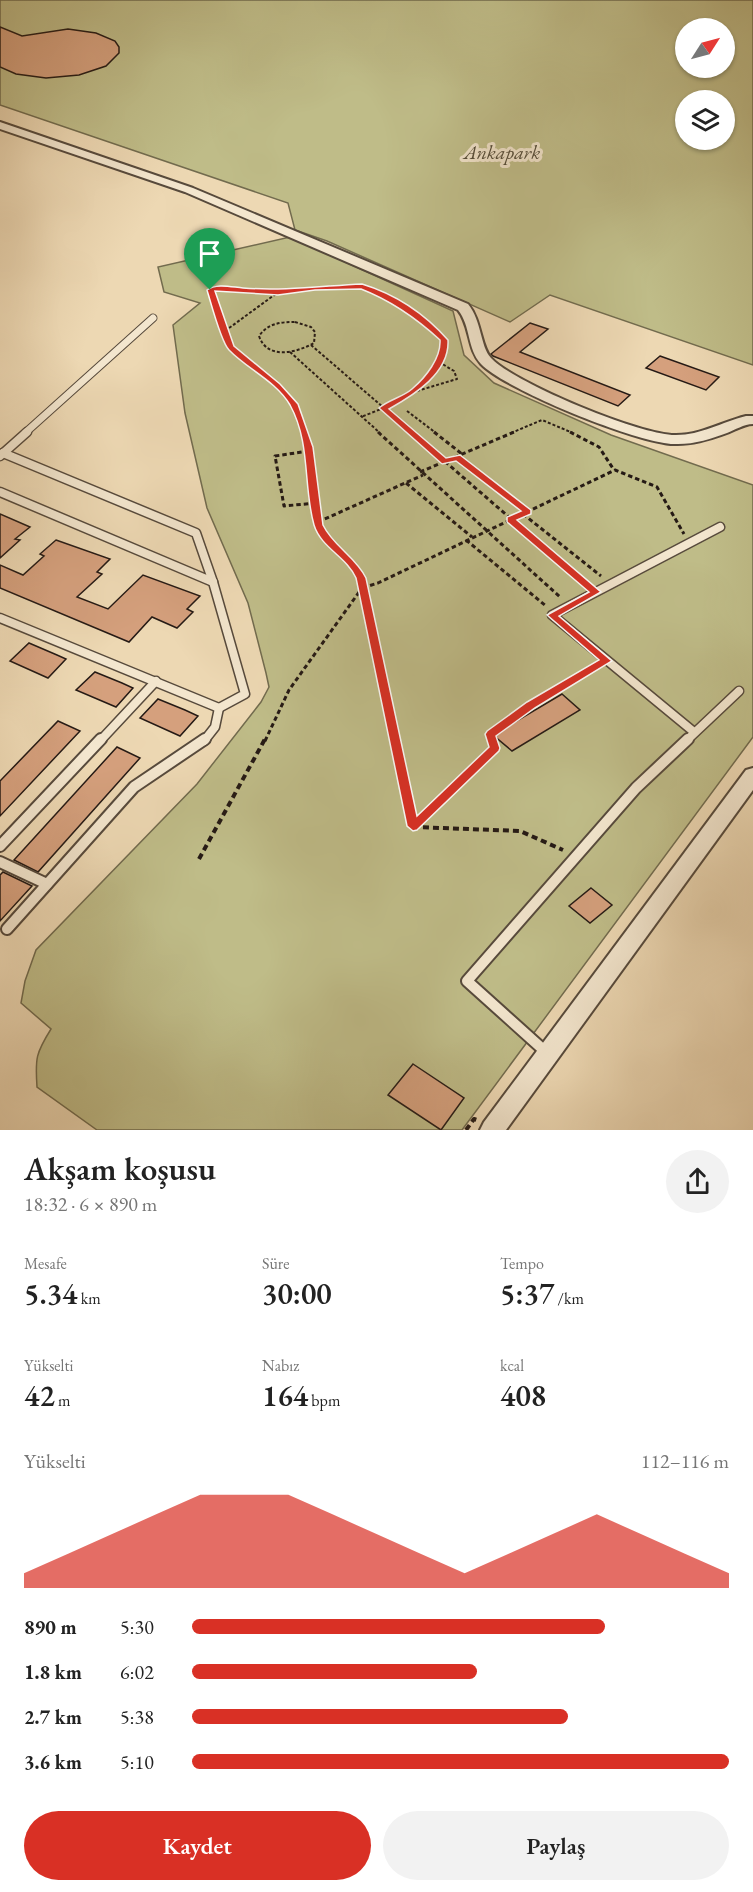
<!DOCTYPE html>
<html lang="tr">
<meta charset="utf-8">
<style>
:root{--surface:#fff;--page:#f2f2f2;--text:#222;--muted:#767676;--accent:#d93025}
body{margin:0;font-family:"EB Garamond",serif;background:var(--page);color:var(--text);height:100vh;display:flex;flex-direction:column;font-size:22px;white-space:nowrap}
*{box-sizing:border-box;margin:0}
p{font-size:20px;color:var(--muted)}
.icon{flex:none;width:33px;height:33px;fill:none;stroke:currentColor;stroke-width:2;stroke-linecap:round;stroke-linejoin:round}
.map{position:relative;height:1130px;overflow:hidden}
.drawer{display:flex;flex-direction:column;background:var(--surface);flex:1}
.drawer>*{flex:none}
.needle{width:39px;rotate:54deg}
.controls{position:absolute;left:675px;top:18px;display:grid;gap:12px}
.controls a{display:grid;place-items:center;width:60px;height:60px;border-radius:50%;background:var(--surface);box-shadow:0 2px 4px #0004;font-size:30px}
.pin{position:absolute;display:grid;place-items:center;width:51px;height:51px;color:#fff;margin:-62px -26px;border-radius:50% 50% 50% 0;rotate:-45deg;box-shadow:0 0 6px #0007}
.pin .icon{rotate:45deg}
.round{display:grid;place-items:center;flex:none;width:63px;height:63px;border-radius:32px;background:var(--page)}
.headline{display:flex;align-items:center;justify-content:space-between;height:102px;padding:0 24px}
h1{font-size:33px;font-weight:600;line-height:45px}
.metrics{display:grid;grid-template-columns:repeat(3,1fr);gap:9px;height:102px;padding:6px 24px}
.metrics div{display:grid;align-content:center}
.metrics b{font-size:30px;font-weight:600}
.metrics small{font-size:16px;font-weight:400}
.metrics p{font-size:16px}
.chart{height:168px;padding:12px 24px}
.chart p{display:flex;justify-content:space-between}
.chart svg{width:100%;height:108px;margin-top:6px;fill:var(--accent);opacity:.7}
.primary-button{display:flex;gap:12px;margin-top:auto;padding:12px 24px}
.primary-button a{flex:1;height:69px;border-radius:36px;background:var(--accent);color:#fff;font-size:24px;font-weight:600;line-height:69px;text-align:center}
.primary-button a+a{background:var(--page);color:var(--text)}
ul{padding:0 24px;list-style:none;font-size:20px}
li{display:grid;grid-template-columns:96px 72px 1fr;align-items:center;height:45px}
li i{height:15px;border-radius:8px;background:var(--accent)}
.map>svg:first-child{display:block}
.green{fill:#bfbc88;stroke:#726b4e;stroke-width:1.5;fill-rule:evenodd}
.building{fill:#d5a07d;stroke:#251a15;stroke-width:1.5}
.lines{fill:none;stroke-linecap:round;stroke-linejoin:round}
.lane-far2-casing{stroke:#574a3c;stroke-width:9}
.lane-far1-casing{stroke:#574a3c;stroke-width:11}
.lane-casing{stroke:#574a3c;stroke-width:14}
.street-casing{stroke:#574a3c;stroke-width:4}
.path-far2{stroke:#251a15;stroke-width:2;stroke-dasharray:3 2;stroke-linecap:butt}
.path-far1{stroke:#251a15;stroke-width:3;stroke-dasharray:4.5 3;stroke-linecap:butt}
.path{stroke:#251a15;stroke-width:4;stroke-dasharray:6 4;stroke-linecap:butt}
.lane-far2{stroke:#f3e6ce;stroke-width:7}
.lane-far1{stroke:#f3e6ce;stroke-width:8}
.lane{stroke:#f3e6ce;stroke-width:10}
.street{fill:#f3e6ce;fill-rule:evenodd}
.route{fill:#d93025;stroke:#fff;stroke-width:1.5;fill-rule:evenodd}
.labels{text-anchor:middle;dominant-baseline:central;stroke-width:6;stroke-linejoin:round;paint-order:stroke}
.far-park-label{font-size:20px;font-style:italic;fill:#534b38;stroke:#f3e6ce}
</style>
<div class="map">
<svg width="753" height="1130" viewBox="0 0 753 1130">
<rect width="100%" height="100%" fill="#edd8b3"/>
<filter id="stains"><feTurbulence type="fractalNoise" baseFrequency=".00333" numOctaves="4"/><feColorMatrix values="0 0 0 0 .2 0 0 0 0 .09 0 0 0 0 .02 0 0 0 .5 -.17"/></filter>
<radialGradient id="worn" r=".72"><stop offset=".6" stop-color="#630" stop-opacity="0"/><stop offset="1" stop-color="#630" stop-opacity=".3"/></radialGradient>
<g class="green">
<path d="M0,0h753v365l-203,-70 -40,27 -183,-81 -32,-11 -7,-27 -288,-98zM686,28h38v40h-38zM686,100h38v40h-38z"/>
<path d="M290,237l163,74 11,44 30,28 117,52 142,50v252l-291,393h-365l-60,-43c-2,-29 -1,-34 14,-58l-30,-26 4,-22 11,-31 161,-166 64,-82 8,-15 -3,-14 -18,-70 -41,-95 -22,-95 -12,-88 27,-22 -36,-11 -6,-25z"/>
</g>
<g class="building">
<polygon points="0,27 22,36 68,29 96,33 115,41 119,47 119,53 106,66 79,75 46,78 16,74 0,67"/>
<polygon points="530,323 548,329 520,352 630,395 618,406 493,356 491,354"/>
<polygon points="660,356 719,377 706,390 646,368"/>
<polygon points="0,514 30,527 15,539 20,540 0,558"/>
<polygon points="56,540 110,559 97,572 102,574 77,597 108,609 143,575 200,596 187,609 193,612 177,628 152,617 129,642 0,588 0,565 23,575 44,556 40,554"/>
<polygon points="29,643 57,655 66,659 48,678 10,661"/>
<polygon points="95,672 122,683 133,688 116,707 76,690"/>
<polygon points="562,694 580,710 512,751 493,735"/>
<polygon points="158,699 185,710 198,716 180,736 140,718"/>
<polygon points="58,721 80,731 0,816 0,781"/>
<polygon points="117,747 140,758 38,872 14,860"/>
<polygon points="3,872 32,886 0,921 0,875"/>
<polygon points="591,888 612,905 590,923 569,906"/>
<polygon points="413,1064 464,1098 441,1130 388,1095"/>
</g>
<g class="lines">
<g class="lane-far2-casing">
<polyline id="lane-far2" points="25,433 153,318"/>
</g>
<g class="lane-far1-casing">
<g id="lane-far1">
<polyline points="3,453 196,533 213,582 245,694 219,708"/>
<polyline points="0,456 27,432"/>
<polyline points="0,492 213,582"/>
<polyline points="0,618 219,708"/>
<polyline points="694,732 552,615 720,527"/>
<polyline points="100,741 156,681"/>
<polyline points="204,741 215,727 219,708"/>
<polyline points="686,741 739,691"/>
</g>
</g>
<g class="lane-casing">
<g id="lane">
<polyline points="0,846 101,739"/>
<polyline points="0,862 47,884"/>
<polyline points="7,929 134,787 205,739"/>
<polyline points="547,1053 467,981 636,788 688,739"/>
</g>
</g>
<g class="street-casing">
<g id="street">
<path d="M0,122l193,66 275,116c14,17 12,42 23,54 23,25 151,78 185,77 25,0 46,-13 70,-19h7v8c-9,0 -18,6 -26,9 -16,6 -35,12 -53,11 -37,-1 -168,-54 -193,-80 -14,-15 -10,-38 -23,-54l-273,-118 -185,-63z"/>
<polygon points="753,768 753,790 506,1130 480,1130 484,1122 746,770"/>
</g>
</g>
<g class="path-far2">
<path d="M295,322l16,5 4,5 -1,11c-18,10 -47,17 -55,-7 9,-13 22,-14 36,-14z"/>
<polyline points="225,331 277,293"/>
<polyline points="311,345 413,433"/>
<polyline points="290,352 380,433"/>
<polyline points="417,391 457,379 454,371 439,362"/>
<polyline points="407,411 436,433"/>
<path d="M304,433l-11,-29 -16,-18 -46,-39 -21,-57 8,-2c20,2 40,6 60,5 32,-1 68,-14 100,-2 26,10 46,30 66,49 4,44 -50,64 -83,77"/>
<polyline points="511,433 542,420 573,433"/>
</g>
<g class="path-far1">
<polyline points="378,432 560,597"/>
<polyline points="411,432 586,584"/>
<polyline points="434,432 462,454"/>
<polyline points="570,432 599,447 614,470"/>
<polyline points="309,451 275,456 284,506 316,503"/>
<polyline points="457,457 528,512"/>
<polyline points="420,472 514,432"/>
<polyline points="406,483 472,537"/>
<polyline points="523,514 601,576"/>
<polyline points="318,522 423,475"/>
<polyline points="466,540 546,606"/>
<polyline points="265,741 289,690 362,588 355,569 329,541 319,525 309,447 303,432"/>
<polyline points="395,741 362,588 378,583 615,470 657,487 684,534"/>
<polyline points="493,741 491,734 531,705 596,667"/>
</g>
<g class="path">
<polyline points="394,739 413,827 520,831 563,850"/>
<polyline points="413,827 495,748 492,739"/>
<polyline points="199,859 265,739"/>
<polyline points="466,1130 474,1119 477,1120"/>
</g>
<use href="#lane-far2" class="lane-far2"/>
<use href="#lane-far1" class="lane-far1"/>
<use href="#lane" class="lane"/>
<use href="#street" class="street"/>
</g>
<path class="route" d="M362,284c33,10 63,30 86,56 2,33 -34,55 -59,69l57,49 14,-3 71,55v4l-14,6 84,72 -42,24 53,45 -77,47 -39,28 4,12 -1,3 -82,79 -4,1 -6,-5 -51,-248c-9,-21 -35,-30 -42,-53 -11,-38 -3,-82 -24,-120 -14,-24 -43,-36 -61,-55 -8,-8 -18,-47 -22,-60 10,-7 24,-3 36,-2 41,3 79,-2 119,-4zM361,289c31,12 55,29 79,51 1,18 -14,37 -28,49 -9,8 -24,11 -33,19l63,56 14,-3 65,50 -14,6v5l82,70 -42,23 52,45 -72,42 -40,29 -2,3 4,13 -72,69 -51,-238c-10,-21 -33,-32 -43,-53l-10,-78 -15,-43 -18,-20 -46,-38 -19,-55 63,4 37,-5z"/>
<g class="labels">
<g class="far-park-label">
<text x="502" y="152">Ankapark</text>
</g>
</g>
<rect width="100%" height="100%" filter="url(#stains)"/>
<rect width="100%" height="100%" fill="url(#worn)"/>
</svg>
<div class="controls">
<a><svg class="needle" viewBox="-14 -14 28 28"><path d="M0-13l5 13h-10z" fill="#e53935"/><path d="M0 13l5-13h-10z" fill="#767676"/></svg></a>
<a><svg class="icon" aria-label="layers" viewBox="0 0 24 24"><path d="M12 4l9 5-9 5-9-5zM3 14l9 5 9-5"/></svg></a>
</div>
<div class="pin" style="left:210px;top:290px;background:#1e9e55"><svg class="icon" aria-label="arrive" viewBox="0 0 24 24"><path d="M6 21V4h12l-3 4 3 4H6"/></svg></div>
</div>
<section class="drawer">
<div class="headline"><div><h1>Akşam koşusu</h1><p>18:32 · 6 × 890 m</p></div><a class="round"><svg class="icon" aria-label="share" viewBox="0 0 24 24"><path d="M12 15V3M7 8l5-5 5 5M5 13v7h14v-7"/></svg></a></div>
<div class="metrics">
<div><p>Mesafe</p><b>5.34<small> km</small></b></div>
<div><p>Süre</p><b>30:00</b></div>
<div><p>Tempo</p><b>5:37<small> /km</small></b></div>
</div>
<div class="metrics">
<div><p>Yükselti</p><b>42<small> m</small></b></div>
<div><p>Nabız</p><b>164<small> bpm</small></b></div>
<div><p>kcal</p><b>408</b></div>
</div>
<div class="chart"><p><span>Yükselti</span>112–116 m</p>
<svg viewBox="0 0 160 44" preserveAspectRatio="none"><path d="M0 44V38L10 30L20 22L30 14L40 6L50 6L60 6L70 14L80 22L90 30L100 38L110 30L120 22L130 14L140 22L150 30L160 38V44z"/></svg>
</div>
<ul>
<li><b>890 m</b>5:30<i style="width:77%"></i></li>
<li><b>1.8 km</b>6:02<i style="width:53%"></i></li>
<li><b>2.7 km</b>5:38<i style="width:70%"></i></li>
<li><b>3.6 km</b>5:10<i style="width:100%"></i></li>
</ul>
<div class="primary-button"><a>Kaydet</a><a>Paylaş</a></div>
</section>
